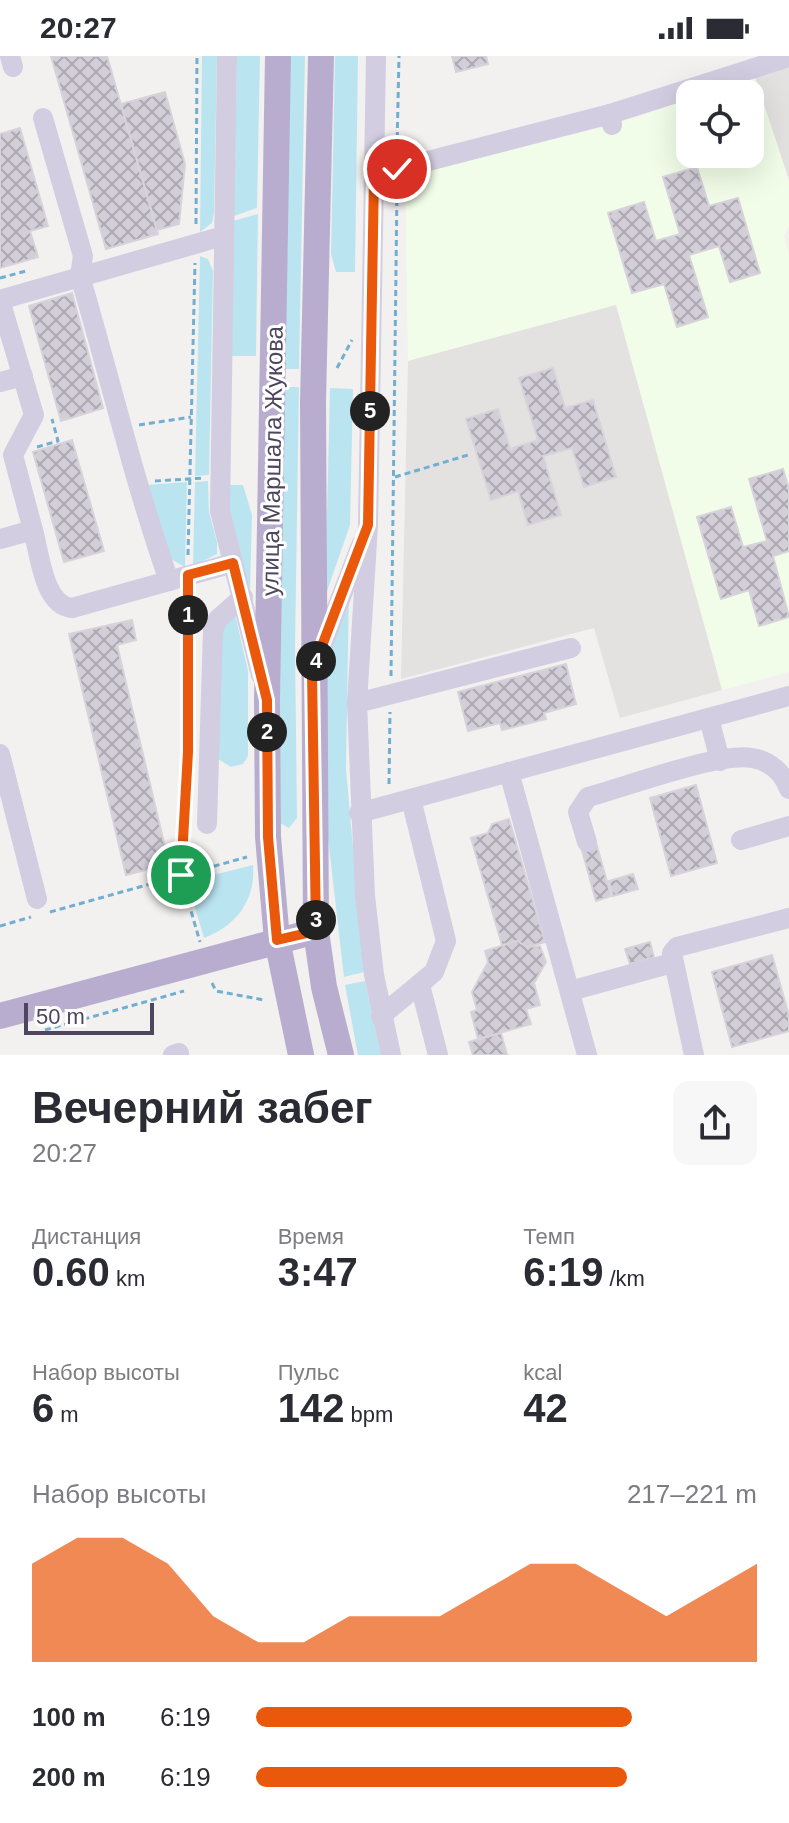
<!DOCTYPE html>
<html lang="ru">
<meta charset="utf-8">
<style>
:root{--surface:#fff;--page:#f7f7f7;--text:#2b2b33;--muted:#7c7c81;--accent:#ea580c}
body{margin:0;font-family:Arial,sans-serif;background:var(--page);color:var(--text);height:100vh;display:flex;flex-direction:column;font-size:30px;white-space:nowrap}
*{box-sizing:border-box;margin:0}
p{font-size:26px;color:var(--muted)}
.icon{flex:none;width:44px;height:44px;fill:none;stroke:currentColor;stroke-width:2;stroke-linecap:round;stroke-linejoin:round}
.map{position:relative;height:999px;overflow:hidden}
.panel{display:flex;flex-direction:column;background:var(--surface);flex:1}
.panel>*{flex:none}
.fabs{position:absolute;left:676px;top:24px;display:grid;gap:16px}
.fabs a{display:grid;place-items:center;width:88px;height:88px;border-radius:16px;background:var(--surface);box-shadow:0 8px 32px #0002;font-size:40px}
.scale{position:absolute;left:24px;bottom:20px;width:130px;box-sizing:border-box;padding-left:8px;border:4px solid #4e465d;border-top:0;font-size:22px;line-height:28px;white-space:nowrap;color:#4e465d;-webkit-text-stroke:6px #fff;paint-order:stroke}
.pin{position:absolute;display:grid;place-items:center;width:68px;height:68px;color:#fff;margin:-34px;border:4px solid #fff;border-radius:50%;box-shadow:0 2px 8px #0007}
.km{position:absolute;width:40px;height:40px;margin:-20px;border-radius:50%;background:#222;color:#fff;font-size:22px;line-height:40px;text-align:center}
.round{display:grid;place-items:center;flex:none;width:84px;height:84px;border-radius:16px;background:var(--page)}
.summary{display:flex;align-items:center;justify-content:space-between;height:136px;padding:0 32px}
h1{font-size:44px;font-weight:600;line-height:60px}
.stats{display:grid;grid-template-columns:repeat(3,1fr);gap:12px;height:136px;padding:8px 32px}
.stats div{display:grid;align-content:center}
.stats b{font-size:40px;font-weight:600}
.stats small{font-size:22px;font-weight:400}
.stats p{font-size:22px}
.chart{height:224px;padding:16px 32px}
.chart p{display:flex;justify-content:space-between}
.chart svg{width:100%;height:144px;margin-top:8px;fill:var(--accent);opacity:.7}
ul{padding:0 32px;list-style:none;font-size:26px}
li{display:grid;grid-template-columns:128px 96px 1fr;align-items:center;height:60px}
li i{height:20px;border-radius:10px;background:var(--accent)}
.status{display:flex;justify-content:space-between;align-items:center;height:56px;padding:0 40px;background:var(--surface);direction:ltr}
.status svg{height:22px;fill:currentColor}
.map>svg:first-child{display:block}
.commercial{fill:#f1fde8}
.education{fill:#e3e2e1}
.green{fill:#bbe4f1}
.building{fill:url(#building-cross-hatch);stroke:#d7d3db;stroke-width:2}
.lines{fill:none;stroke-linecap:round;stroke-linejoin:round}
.path{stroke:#71aed1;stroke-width:3;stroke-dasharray:6 4;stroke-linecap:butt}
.minor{stroke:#d2cde0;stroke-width:20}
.major{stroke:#b9adcf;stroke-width:26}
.route-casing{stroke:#fff;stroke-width:16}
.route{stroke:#ea580c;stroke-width:10}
.labels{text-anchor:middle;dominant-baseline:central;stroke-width:6;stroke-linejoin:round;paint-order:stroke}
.street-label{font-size:24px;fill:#4e465d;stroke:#fff}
</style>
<div class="status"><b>20:27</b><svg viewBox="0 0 49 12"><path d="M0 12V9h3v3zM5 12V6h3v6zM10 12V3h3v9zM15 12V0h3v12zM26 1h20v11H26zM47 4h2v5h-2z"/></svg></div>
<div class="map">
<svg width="789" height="999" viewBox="0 0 789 999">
<defs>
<pattern id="building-cross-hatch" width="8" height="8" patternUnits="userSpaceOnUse" patternTransform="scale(2)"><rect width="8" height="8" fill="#d3ced7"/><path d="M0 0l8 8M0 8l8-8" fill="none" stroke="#ada9b2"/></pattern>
</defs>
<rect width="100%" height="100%" fill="#f2f1ef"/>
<polygon class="commercial" points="755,21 789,124 789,170 784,180 789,199 789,616 722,634 616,249 408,305 405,119 612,69 690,43 690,98 750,98 750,38 704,38"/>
<g class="education">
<polygon points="789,10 789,124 755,21"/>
<polygon points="616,249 722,634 620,662 594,572 401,623 408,305"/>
</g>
<g class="green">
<polygon points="202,0 217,0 214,157 212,167 200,176"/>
<polygon points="237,0 260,0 257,152 234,160"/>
<polygon points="290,0 305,0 299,313 285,313"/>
<polygon points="335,0 358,0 355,216 336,216 331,198"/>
<polygon points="258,158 256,300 232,300 233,165"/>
<polygon points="200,200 208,203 213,215 209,419 195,420"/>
<polygon points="283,331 299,331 295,593 297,762 289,772 280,767 278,696"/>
<polygon points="330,332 353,333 350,469 325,541"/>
<polygon points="208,425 209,456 217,486 217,498 193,510 195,426"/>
<polygon points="187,426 185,511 171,503 146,429"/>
<polygon points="229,429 243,429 252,459 250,534 230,462"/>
<polygon points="349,534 346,713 364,916 344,921 328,782 325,614"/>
<polygon points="233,560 236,562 248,615 248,700 243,708 231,711 218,703 219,573"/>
<path d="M253,809c3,35 -17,61 -49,73l-11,-37 4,-22z"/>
<polygon points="365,925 381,999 358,999 345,929"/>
</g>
<g class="building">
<polygon points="51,0 107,0 158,178 106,193"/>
<polygon points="452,0 486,0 488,8 456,16"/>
<polygon points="165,36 185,108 179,168 157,174 121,48"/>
<polygon points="20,72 48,170 30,175 38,201 0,212 0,78"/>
<polygon points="697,111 709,150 738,142 760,217 730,226 719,190 689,199 708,261 677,271 664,228 632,237 608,157 644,146 656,185 680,178 663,121"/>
<polygon points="72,237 103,352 61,365 29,250"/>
<polygon points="553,312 565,352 593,344 616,421 584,431 572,392 543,400 561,459 528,469 518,435 491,444 466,363 498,353 510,393 538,384 519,322"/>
<polygon points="72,384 104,495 64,506 33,396"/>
<polygon points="783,413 789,433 789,495 773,500 789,561 759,570 749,534 721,543 697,461 731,451 743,491 767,485 749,423"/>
<polygon points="132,564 136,584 117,589 169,808 126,819 69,578"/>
<polygon points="566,608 576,648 544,657 546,663 502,674 500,667 468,675 458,636"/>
<polygon points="696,729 717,807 671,820 650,742"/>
<polygon points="509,763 545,886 527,891 517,885 502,889 471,782 488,777 492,768"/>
<polygon points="595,783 611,840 596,845 580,787"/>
<polygon points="633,818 638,833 613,840 609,825"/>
<polygon points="517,885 527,891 540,890 546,906 534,927 540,949 526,953 531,968 478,983 471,956 477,954 472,936 488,906 485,895"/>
<polygon points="650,886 654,901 630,908 625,893"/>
<polygon points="772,899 789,960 789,975 732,991 712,916"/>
<polygon points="501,977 507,999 473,999 469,986"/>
</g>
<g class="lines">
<g class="path">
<polyline points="397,92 399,0"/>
<polyline points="196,168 197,0"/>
<polyline points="0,222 26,215"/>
<polyline points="337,312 352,284"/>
<polyline points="139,369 191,361"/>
<polyline points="37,391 58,385 52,363"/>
<polyline points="395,421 468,399"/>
<polyline points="155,425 203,422"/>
<polyline points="188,499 195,207"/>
<polyline points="391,620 397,132"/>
<polyline points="389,728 390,656"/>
<polyline points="193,816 189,848 200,886"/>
<polyline points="181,819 188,696 188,539"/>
<polyline points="50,856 247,801"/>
<polyline points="0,870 31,861"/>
<polyline points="212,927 216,935 264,944"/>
<polyline points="45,974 184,935"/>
</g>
<g class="minor">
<polyline points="10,0 13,11"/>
<polyline points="227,0 220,455 261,619"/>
<polyline points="376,0 368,469 357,647 365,840 374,919 391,999"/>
<polyline points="610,58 789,1"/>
<path d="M43,62l40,138 -3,20c30,102 54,205 89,305"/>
<polyline points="374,119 610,58 612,69"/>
<polyline points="0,326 23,320"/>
<polyline points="33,474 13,399 34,359 0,244 223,180"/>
<path d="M0,483l33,-9c7,24 10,75 39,78l161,-45"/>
<polyline points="318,601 361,489"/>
<polyline points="357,647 571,592"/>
<polyline points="709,662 720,705"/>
<polyline points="0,698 37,843"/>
<polyline points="509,716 587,999"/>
<polyline points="359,757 789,640"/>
<polyline points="207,768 213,574 218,563 243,541"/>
<polyline points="741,784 789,770"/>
<path d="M587,786l-9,-30 10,-15c37,-10 131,-45 164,-39 18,3 31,15 37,31"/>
<polyline points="420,929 438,999"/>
<polyline points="570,935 672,907"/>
<polyline points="381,960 434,916 446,885 411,743"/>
<polyline points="173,999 179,997"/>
<polyline points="694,999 672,897 677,891 789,862"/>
</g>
<g class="major">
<polyline points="278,0 267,644 268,781 277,884 301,999"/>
<polyline points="321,0 313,346 316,875 324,931 341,999"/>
<polyline points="0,960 316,875"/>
</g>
</g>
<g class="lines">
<g class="route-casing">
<polyline id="route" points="181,819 188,696 188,519 233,507 267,644 268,781 277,884 316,875 312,616 368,469 374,119 397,113"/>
</g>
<use href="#route" class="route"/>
</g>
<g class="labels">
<g class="street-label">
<text transform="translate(272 405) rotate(-89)">улица Маршала Жукова</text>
</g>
</g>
</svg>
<div class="fabs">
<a><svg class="icon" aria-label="locate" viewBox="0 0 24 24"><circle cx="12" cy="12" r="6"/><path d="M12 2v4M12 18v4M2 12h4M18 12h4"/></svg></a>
</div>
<div class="scale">50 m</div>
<div class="pin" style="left:181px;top:819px;background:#1e9e55"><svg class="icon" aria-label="arrive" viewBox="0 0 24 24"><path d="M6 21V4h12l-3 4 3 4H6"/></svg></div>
<div class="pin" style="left:397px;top:113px;background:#d93025"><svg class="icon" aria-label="check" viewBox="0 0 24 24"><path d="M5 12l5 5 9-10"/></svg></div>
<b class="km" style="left:188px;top:559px">1</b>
<b class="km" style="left:267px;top:676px">2</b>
<b class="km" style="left:316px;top:864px">3</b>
<b class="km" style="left:316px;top:605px">4</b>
<b class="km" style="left:370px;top:355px">5</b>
</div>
<section class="panel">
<div class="summary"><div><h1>Вечерний забег</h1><p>20:27</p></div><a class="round"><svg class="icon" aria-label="share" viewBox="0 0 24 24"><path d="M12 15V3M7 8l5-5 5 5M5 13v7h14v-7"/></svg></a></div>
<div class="stats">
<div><p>Дистанция</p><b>0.60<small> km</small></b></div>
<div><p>Время</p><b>3:47</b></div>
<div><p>Темп</p><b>6:19<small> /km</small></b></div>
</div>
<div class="stats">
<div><p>Набор высоты</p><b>6<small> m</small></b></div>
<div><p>Пульс</p><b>142<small> bpm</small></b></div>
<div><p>kcal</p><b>42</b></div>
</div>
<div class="chart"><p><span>Набор высоты</span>217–221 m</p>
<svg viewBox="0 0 160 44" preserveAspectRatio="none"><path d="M0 44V14L10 6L20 6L30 14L40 30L50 38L60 38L70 30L80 30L90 30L100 22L110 14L120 14L130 22L140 30L150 22L160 14V44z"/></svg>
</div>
<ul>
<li><b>100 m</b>6:19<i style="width:75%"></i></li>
<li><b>200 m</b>6:19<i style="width:74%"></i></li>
</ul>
</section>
